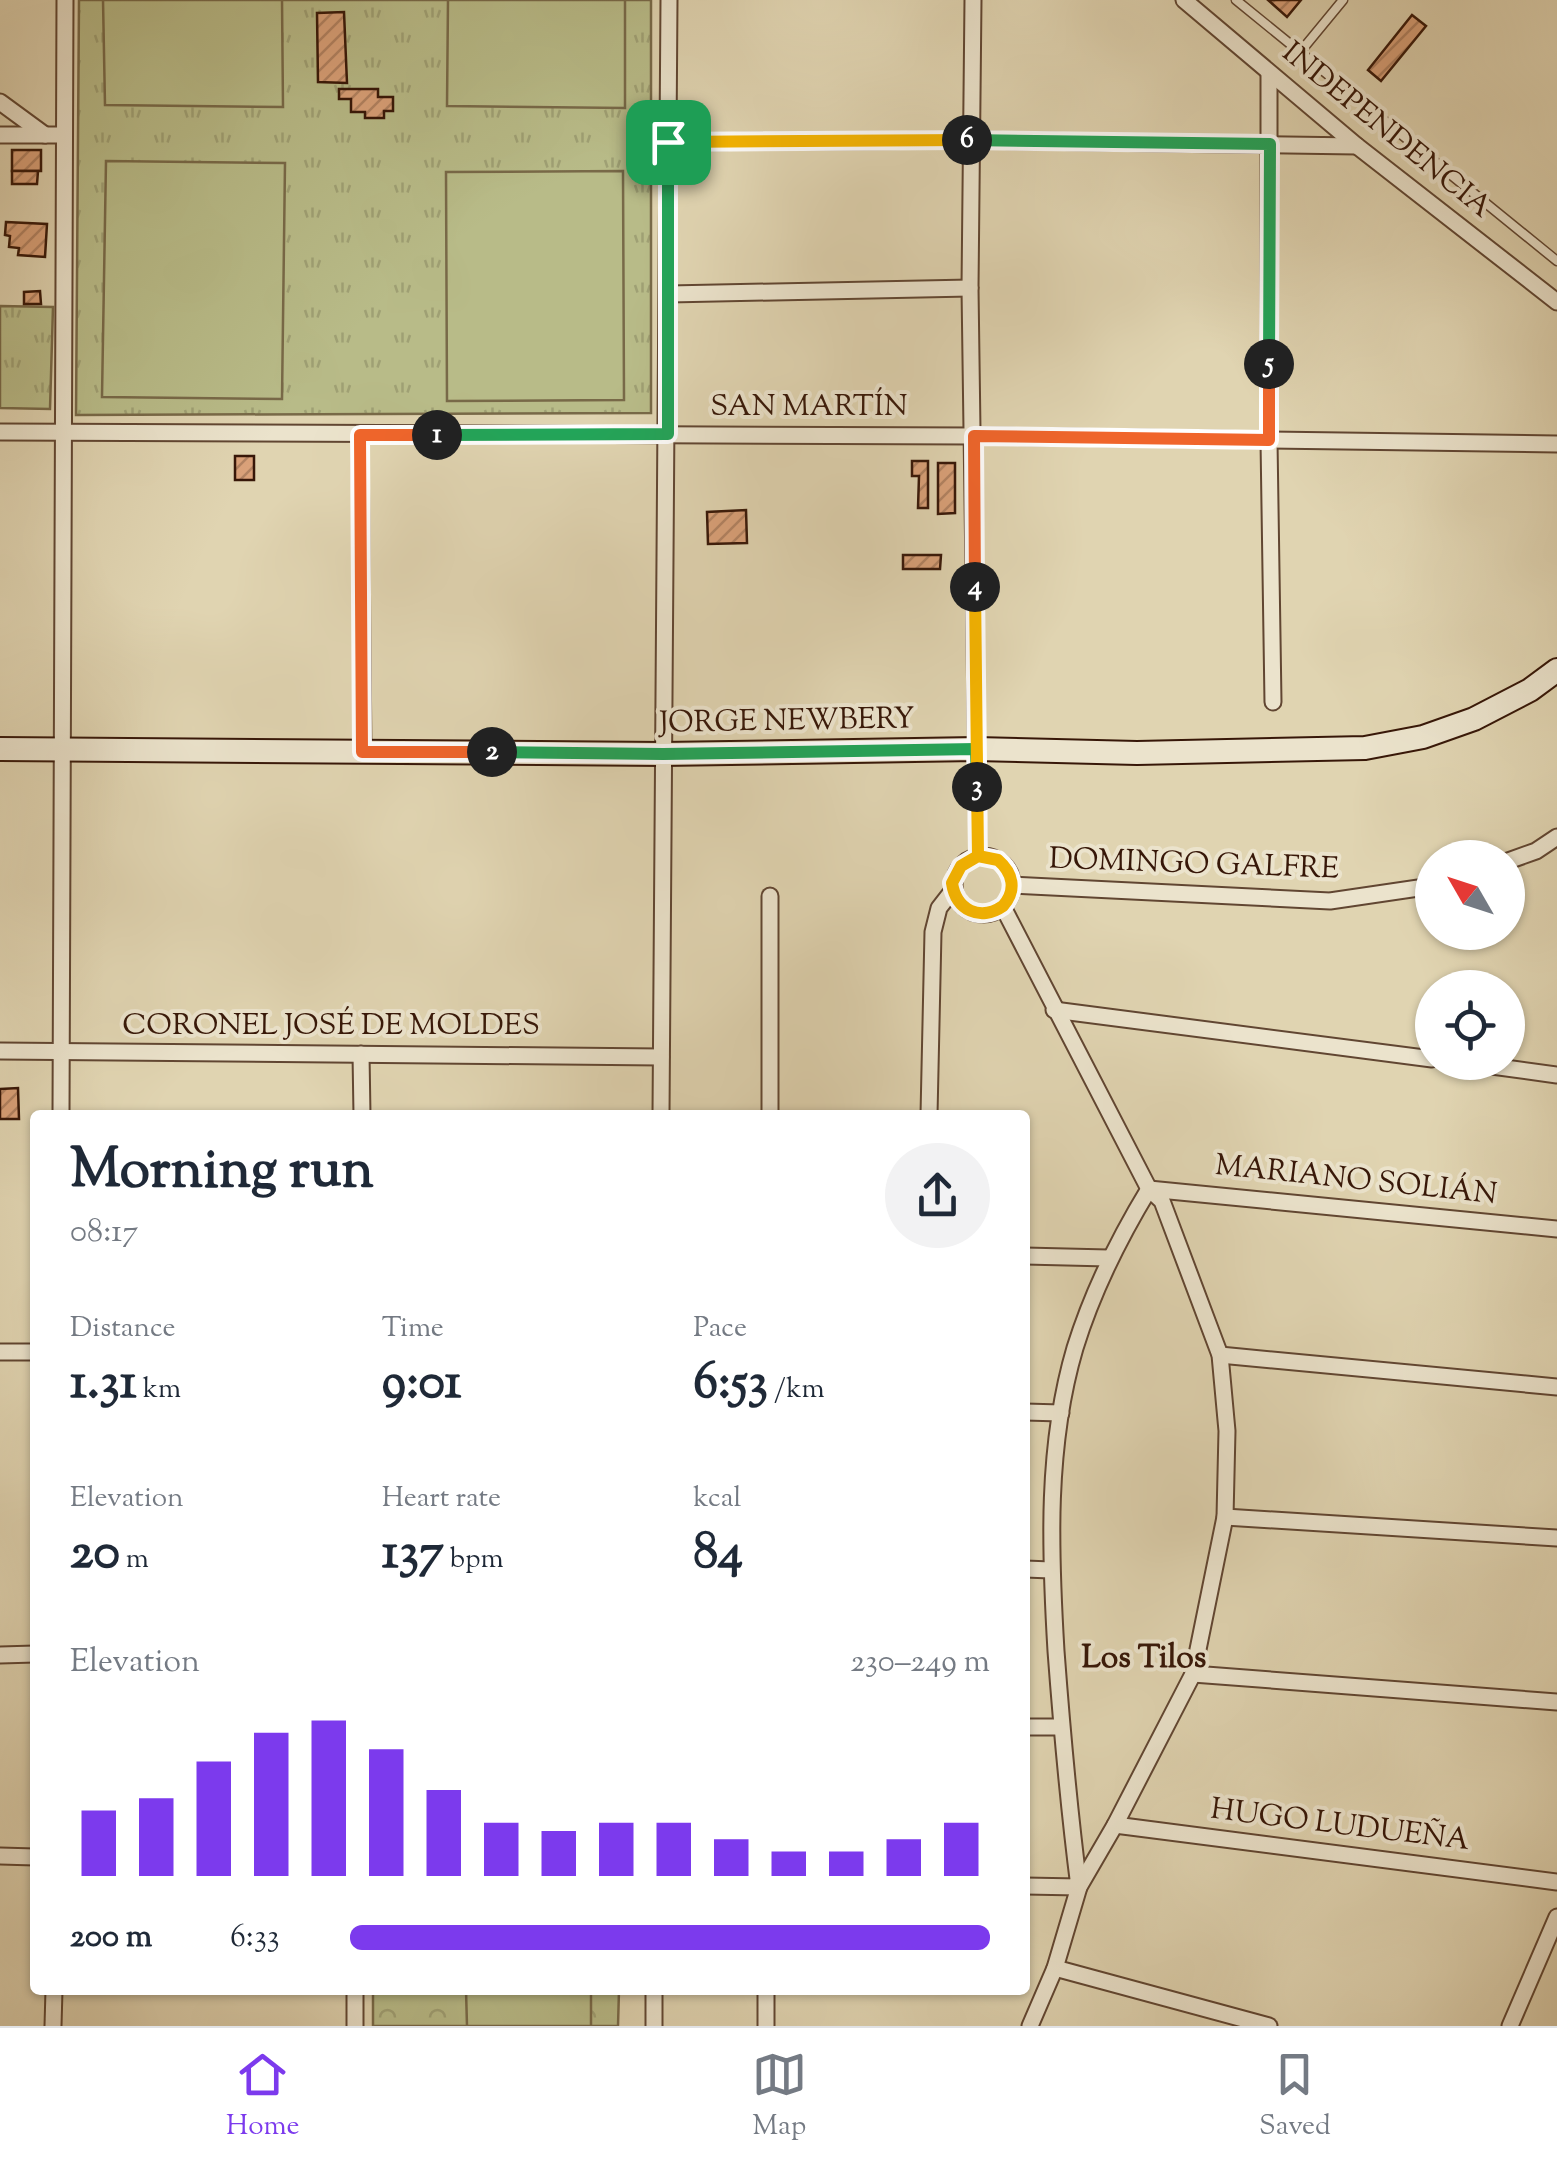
<!DOCTYPE html>
<meta charset="utf-8">
<style>
:root{--surface:#fff;--page:#f2f2f3;--text:#1f2937;--muted:#747a83;--line:#e0e1e3;--accent:#7c3aed}
body{margin:0;font-family:"Sorts Mill Goudy",serif;background:var(--page);color:var(--text);height:100vh;display:flex;flex-direction:column;font-size:38px;white-space:nowrap}
*{box-sizing:border-box;margin:0}
p{font-size:32px;color:var(--muted)}
.icon{flex:none;width:55px;height:55px;fill:none;stroke:currentColor;stroke-width:2;stroke-linecap:round;stroke-linejoin:round}
.map{position:relative;flex:1;overflow:hidden}
.sheet{position:absolute;left:30px;top:1110px;width:1000px;height:885px;display:flex;flex-direction:column;background:var(--surface);border-radius:10px;box-shadow:0 2px 8px #0004}
.sheet>*{flex:none}
.needle{width:65px;rotate:309deg}
.buttons{position:absolute;left:1415px;top:840px;display:grid;gap:20px}
.buttons a{display:grid;place-items:center;width:110px;height:110px;border-radius:50%;background:var(--surface);box-shadow:0 2px 8px #0004;font-size:50px}
.pin{position:absolute;display:grid;place-items:center;width:85px;height:85px;color:#fff;margin:-42px;border-radius:20px;box-shadow:0 5px 15px #0006}
.km{position:absolute;width:50px;height:50px;margin:-25px;border-radius:50%;background:#222;color:#fff;font-size:28px;line-height:50px;text-align:center}
.round{display:grid;place-items:center;flex:none;width:105px;height:105px;border-radius:52px;background:var(--page)}
.head{display:flex;align-items:center;justify-content:space-between;height:170px;padding:0 40px}
h1{font-size:55px;font-weight:700;line-height:75px}
.figures{display:grid;grid-template-columns:repeat(3,1fr);gap:15px;height:170px;padding:10px 40px}
.figures div{display:grid;align-content:center}
.figures b{font-size:50px;font-weight:700}
.figures small{font-size:28px;font-weight:400}
.figures p{font-size:28px}
.chart{height:280px;padding:20px 40px}
.chart p{display:flex;justify-content:space-between}
.chart svg{width:100%;height:180px;margin-top:10px;stroke:var(--accent);stroke-width:6}
ul{padding:0 40px;list-style:none;font-size:32px}
li{display:grid;grid-template-columns:160px 120px 1fr;align-items:center;height:75px}
li i{height:25px;border-radius:12px;background:var(--accent)}
.tab-bar{display:flex;justify-content:space-around;align-items:center;height:140px;border-top:2px solid var(--line);background:var(--surface);font-size:28px;color:var(--muted)}
.tab-bar a{display:grid;justify-items:center;gap:5px}
.tab-bar .selected{color:var(--accent)}
.map>svg:first-child{display:block}
.grass{fill:url(#grass-tufts);stroke:#786948;stroke-width:2.5}
.park{fill:url(#park-crowns);stroke:#786948;stroke-width:2.5}
.pitch{fill:#b8bb88;stroke:#786948;stroke-width:2.5}
.building{fill:url(#building-hatch);stroke:#371708;stroke-width:2.5}
.lines{fill:none;stroke-linecap:round;stroke-linejoin:round}
.service-casing{stroke:#614632;stroke-width:11}
.minor-casing{stroke:#614632;stroke-width:19}
.secondary-casing{stroke:#371708;stroke-width:26}
.service{stroke:#ebe3cc;stroke-width:8}
.minor{stroke:#ebe3cc;stroke-width:15}
.secondary{stroke:#ebe3cc;stroke-width:22}
.split-1-casing{stroke:#fff;stroke-width:20}
.split-2-casing{stroke:#fff;stroke-width:20}
.split-3-casing{stroke:#fff;stroke-width:20}
.split-4-casing{stroke:#fff;stroke-width:20}
.split-5-casing{stroke:#fff;stroke-width:20}
.split-6-casing{stroke:#fff;stroke-width:20}
.split-7-casing{stroke:#fff;stroke-width:20}
.split-1{stroke:#22a559;stroke-width:12}
.split-2{stroke:#f0652b;stroke-width:12}
.split-3{stroke:#22a559;stroke-width:12}
.split-4{stroke:#f5b400;stroke-width:12}
.split-5{stroke:#f0652b;stroke-width:12}
.split-6{stroke:#22a559;stroke-width:12}
.split-7{stroke:#f5b400;stroke-width:12}
.labels{text-anchor:middle;dominant-baseline:central;stroke-width:8;stroke-linejoin:round;paint-order:stroke}
.street-label{font-size:30px;fill:#371708;stroke:#ebe3cc}
.neighbourhood-label{font-size:32px;font-weight:bold;fill:#371708;stroke:#ebe3cc}
</style>
<div class="map">
<svg width="1557" height="2026" viewBox="0 0 1557 2026">
<defs>
<pattern id="grass-tufts" width="24" height="20" patternUnits="userSpaceOnUse" patternTransform="scale(2.5)"><rect width="24" height="20" fill="#b8bb88"/><path d="M3 7l-1-3M5 7V3M7 7l1-3M15 17l-1-3M17 17v-4M19 17l1-3" fill="none" stroke="#9fa074"/></pattern>
<pattern id="park-crowns" width="20" height="18" patternUnits="userSpaceOnUse" patternTransform="scale(2.5)"><rect width="20" height="18" fill="#b8bb88"/><path d="M2 6a3 3 0 1 1 6 0M12 15a3 3 0 1 1 6 0" fill="none" stroke="#9fa074"/></pattern>
<pattern id="building-hatch" width="6" height="6" patternUnits="userSpaceOnUse" patternTransform="scale(2.5)"><rect width="6" height="6" fill="#daa179"/><path d="M-1 1l2-2M0 6l6-6M5 7l2-2" fill="none" stroke="#b28261"/></pattern>
</defs>
<rect width="100%" height="100%" fill="#e0d4b1"/>
<filter id="stains"><feTurbulence type="fractalNoise" baseFrequency=".002" numOctaves="4"/><feColorMatrix values="0 0 0 0 .2 0 0 0 0 .09 0 0 0 0 .02 0 0 0 .5 -.17"/></filter>
<radialGradient id="worn" r=".72"><stop offset=".6" stop-color="#630" stop-opacity="0"/><stop offset="1" stop-color="#630" stop-opacity=".3"/></radialGradient>
<g class="grass">
<polygon points="79,0 651,0 651,413 76,415"/>
<polygon points="0,306 53,307 50,409 0,408"/>
</g>
<polygon class="park" points="373,1990 619,1990 618,2026 373,2026"/>
<g class="pitch">
<polygon points="103,0 282,0 283,107 105,105"/>
<polygon points="448,0 625,0 625,108 447,106"/>
<polygon points="106,161 285,163 282,399 102,397"/>
<polygon points="623,171 624,400 447,401 446,172"/>
<polygon points="466,1990 591,1990 591,2026 467,2026"/>
</g>
<g class="building">
<polygon points="1268,0 1301,0 1287,17"/>
<polygon points="344,12 347,83 318,82 317,13"/>
<polygon points="1412,15 1426,26 1381,81 1368,70"/>
<polygon points="339,89 378,89 378,97 393,97 393,111 384,111 384,118 365,118 365,112 351,112 351,99 339,99"/>
<rect x="12" y="150" width="29" height="21"/>
<polygon points="12,171 38,171 37,184 12,184"/>
<polygon points="6,222 47,224 45,257 18,255 19,248 9,247 10,236 5,235"/>
<polygon points="40,291 41,304 24,304 24,292"/>
<rect x="235" y="456" width="19" height="24"/>
<polygon points="912,461 928,461 928,508 918,508 919,476 912,476"/>
<polygon points="938,463 955,463 955,513 938,514"/>
<polygon points="746,510 747,543 708,544 707,512"/>
<polygon points="903,555 941,555 940,569 903,569"/>
<polygon points="18,1088 19,1119 0,1119 0,1089"/>
</g>
<g class="lines">
<g class="service-casing">
<g id="service">
<polyline points="1236,0 1557,261"/>
<polyline points="1301,51 1343,0"/>
</g>
</g>
<g class="minor-casing">
<g id="minor">
<polyline points="973,0 970,288 978,856"/>
<polyline points="1184,0 1357,146 1557,302"/>
<polyline points="1269,74 1269,441 1273,702"/>
<polyline points="0,102 45,135"/>
<polyline points="0,135 63,135"/>
<polyline points="668,142 974,140 1357,146"/>
<polyline points="669,294 970,288"/>
<polyline points="0,432 974,436 1557,444"/>
<polyline points="360,435 363,752"/>
<circle cx="983" cy="885" r="29"/>
<polyline points="1508,861 1536,851 1557,837"/>
<polyline points="1012,885 1330,901 1432,886"/>
<polyline points="770,896 770,1115"/>
<polyline points="1003,907 1149,1189 1162,1201 1220,1355 1227,1431 1225,1517 1193,1674 1115,1825 1079,1887 1055,1968 1030,2026"/>
<polyline points="1054,1010 1432,1059"/>
<polyline points="0,1051 661,1057"/>
<polyline points="361,1054 362,1115"/>
<polyline points="1462,1062 1557,1075"/>
<polyline points="61,1115 65,0"/>
<polyline points="661,1115 669,0"/>
<polyline points="929,1115 933,932 939,908 953,890"/>
<polyline points="1025,1256 1108,1258"/>
<polyline points="0,1352 35,1352"/>
<polyline points="1220,1355 1557,1387"/>
<polyline points="1025,1412 1061,1413"/>
<polyline points="1225,1517 1557,1538"/>
<polyline points="1025,1569 1051,1570"/>
<polyline points="0,1655 35,1654"/>
<polyline points="1193,1674 1557,1702"/>
<polyline points="1025,1727 1061,1727"/>
<polyline points="1115,1825 1557,1882"/>
<polyline points="0,1856 35,1857"/>
<path d="M1025,1886l54,1c-10,-78 -17,-156 -23,-236 -6,-101 -10,-205 19,-303 18,-58 43,-108 74,-159l408,40"/>
<polyline points="1055,1968 1269,2026"/>
<polyline points="355,1990 355,2026"/>
<polyline points="53,2026 54,1990"/>
<polyline points="654,2026 654,1990"/>
<polyline points="766,2026 766,1990"/>
<polyline points="1510,2026 1557,1917"/>
</g>
</g>
<g class="secondary-casing">
<polyline id="secondary" points="0,749 663,754 976,749 1137,753 1365,748 1423,737 1474,719 1530,690 1557,670"/>
</g>
<use href="#service" class="service"/>
<use href="#minor" class="minor"/>
<use href="#secondary" class="secondary"/>
</g>
<g class="lines">
<g class="split-1-casing">
<polyline id="split-1" points="437,435 668,434 668,142"/>
</g>
<g class="split-2-casing">
<polyline id="split-2" points="437,435 360,435 362,752 492,752"/>
</g>
<g class="split-3-casing">
<polyline id="split-3" points="492,752 663,754 976,749 977,787"/>
</g>
<g class="split-4-casing">
<path id="split-4" d="M975,587l3,269 -17,10 -9,17c4,27 28,39 51,23 14,-16 10,-33 -5,-46l-20,-4 -1,-69"/>
</g>
<g class="split-5-casing">
<polyline id="split-5" points="975,587 974,436 1269,440 1269,364"/>
</g>
<g class="split-6-casing">
<polyline id="split-6" points="967,140 1270,144 1269,364"/>
</g>
<g class="split-7-casing">
<polyline id="split-7" points="668,142 967,140"/>
</g>
<use href="#split-1" class="split-1"/>
<use href="#split-2" class="split-2"/>
<use href="#split-3" class="split-3"/>
<use href="#split-4" class="split-4"/>
<use href="#split-5" class="split-5"/>
<use href="#split-6" class="split-6"/>
<use href="#split-7" class="split-7"/>
</g>
<g class="labels">
<g class="street-label">
<text transform="translate(1386 131) rotate(39)">INDEPENDENCIA</text>
<text x="809" y="407">SAN MARTÍN</text>
<text transform="translate(787 722) rotate(-1)">JORGE NEWBERY</text>
<text transform="translate(1194 865) rotate(2)">DOMINGO GALFRE</text>
<text x="331" y="1026">CORONEL JOSÉ DE MOLDES</text>
<text transform="translate(1356 1181) rotate(6)">MARIANO SOLIÁN</text>
<text transform="translate(1340 1826) rotate(7)">HUGO LUDUEÑA</text>
</g>
<g class="neighbourhood-label">
<text x="1144" y="1659">Los Tilos</text>
</g>
</g>
<rect width="100%" height="100%" filter="url(#stains)"/>
<rect width="100%" height="100%" fill="url(#worn)"/>
</svg>
<div class="buttons">
<a><svg class="needle" viewBox="-14 -14 28 28"><path d="M0-13l5 13h-10z" fill="#e53935"/><path d="M0 13l5-13h-10z" fill="#747a83"/></svg></a>
<a><svg class="icon" aria-label="locate" viewBox="0 0 24 24"><circle cx="12" cy="12" r="6"/><path d="M12 2v4M12 18v4M2 12h4M18 12h4"/></svg></a>
</div>
<div class="pin" style="left:668px;top:142px;background:#1e9e55"><svg class="icon" aria-label="arrive" viewBox="0 0 24 24"><path d="M6 21V4h12l-3 4 3 4H6"/></svg></div>
<b class="km" style="left:437px;top:435px">1</b>
<b class="km" style="left:492px;top:752px">2</b>
<b class="km" style="left:977px;top:787px">3</b>
<b class="km" style="left:975px;top:587px">4</b>
<b class="km" style="left:1269px;top:364px">5</b>
<b class="km" style="left:967px;top:140px">6</b>
<section class="sheet">
<div class="head"><div><h1>Morning run</h1><p>08:17</p></div><a class="round"><svg class="icon" aria-label="share" viewBox="0 0 24 24"><path d="M12 15V3M7 8l5-5 5 5M5 13v7h14v-7"/></svg></a></div>
<div class="figures">
<div><p>Distance</p><b>1.31<small> km</small></b></div>
<div><p>Time</p><b>9:01</b></div>
<div><p>Pace</p><b>6:53<small> /km</small></b></div>
</div>
<div class="figures">
<div><p>Elevation</p><b>20<small> m</small></b></div>
<div><p>Heart rate</p><b>137<small> bpm</small></b></div>
<div><p>kcal</p><b>84</b></div>
</div>
<div class="chart"><p><span>Elevation</span>230–249 m</p>
<svg viewBox="0 0 160 44" preserveAspectRatio="none"><path d="M5 44V28M15 44V25M25 44V16M35 44V9M45 44V6M55 44V13M65 44V23M75 44V31M85 44V33M95 44V31M105 44V31M115 44V35M125 44V38M135 44V38M145 44V35M155 44V31"/></svg>
</div>
<ul>
<li><b>200 m</b>6:33<i style="width:100%"></i></li>
</ul>
</section>
</div>
<nav class="tab-bar">
<a class="selected"><svg class="icon" aria-label="home" viewBox="0 0 24 24"><path d="M3 11l9-7 9 7M6 9v11h12V9"/></svg>Home</a>
<a><svg class="icon" aria-label="map" viewBox="0 0 24 24"><path d="M3 6l6-2 6 2 6-2v14l-6 2-6-2-6 2zM9 4v14M15 6v14"/></svg>Map</a>
<a><svg class="icon" aria-label="saved" viewBox="0 0 24 24"><path d="M7 4h10v16l-5-4-5 4z"/></svg>Saved</a>
</nav>
